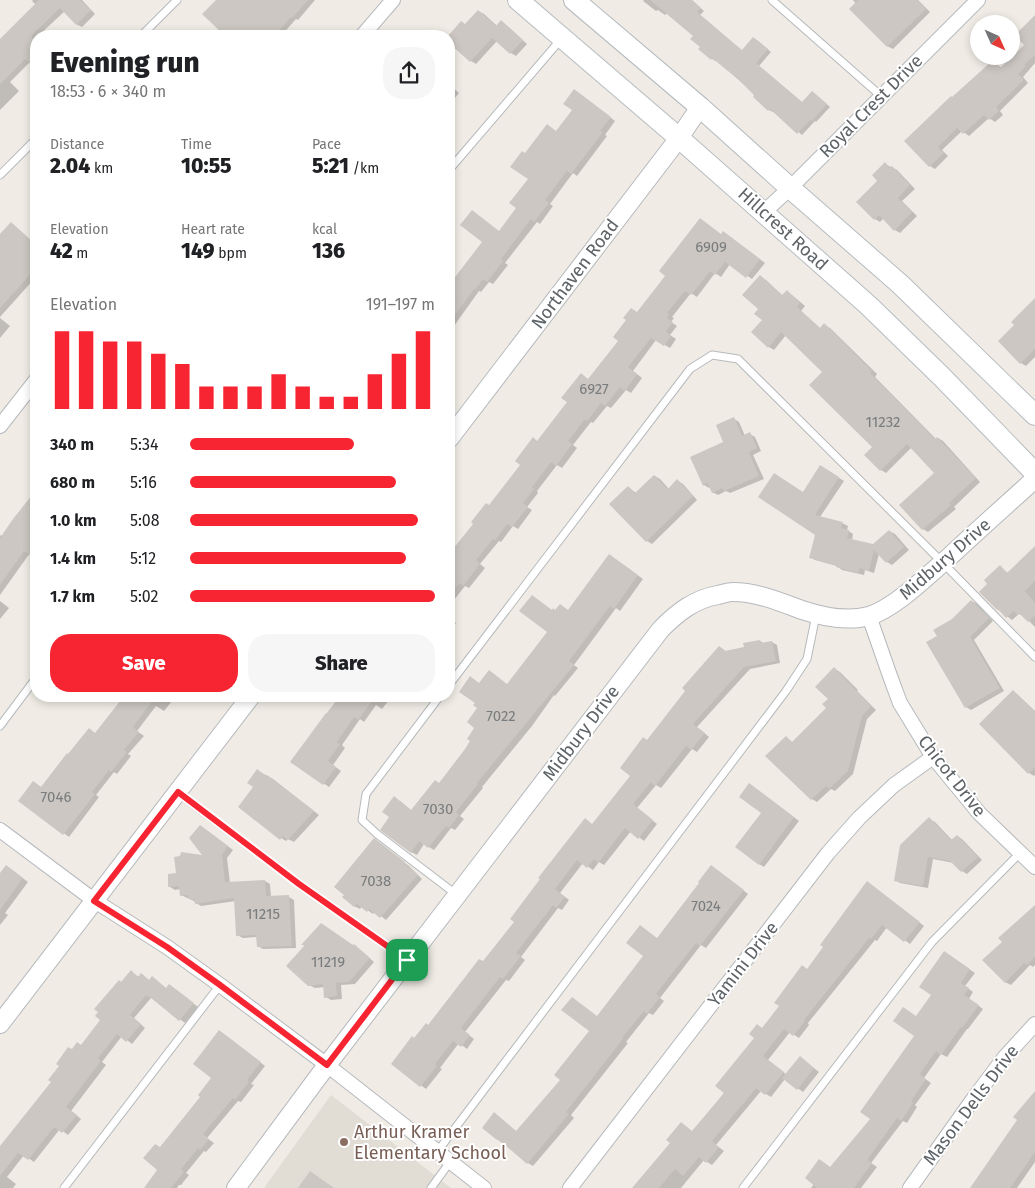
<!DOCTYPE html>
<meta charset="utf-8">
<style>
:root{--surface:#fff;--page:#f6f6f6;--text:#202124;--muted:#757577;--accent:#f72431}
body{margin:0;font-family:"Fira Sans",sans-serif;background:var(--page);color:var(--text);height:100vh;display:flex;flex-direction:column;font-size:19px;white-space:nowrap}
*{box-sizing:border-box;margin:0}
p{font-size:16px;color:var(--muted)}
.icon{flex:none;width:28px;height:28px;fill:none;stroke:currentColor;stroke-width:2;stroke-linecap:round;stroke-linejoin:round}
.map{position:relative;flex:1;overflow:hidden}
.side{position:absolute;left:30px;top:30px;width:425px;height:672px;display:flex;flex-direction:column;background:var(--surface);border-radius:20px;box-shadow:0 2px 8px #0003}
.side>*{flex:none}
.needle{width:32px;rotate:135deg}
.fabs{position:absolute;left:970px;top:15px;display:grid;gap:10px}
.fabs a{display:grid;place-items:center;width:50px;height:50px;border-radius:50%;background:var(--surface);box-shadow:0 2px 8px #0003;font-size:25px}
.pin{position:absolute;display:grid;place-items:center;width:42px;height:42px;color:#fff;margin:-21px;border-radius:10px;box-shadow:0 2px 8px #0006}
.round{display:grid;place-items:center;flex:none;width:52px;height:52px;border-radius:20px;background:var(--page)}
.summary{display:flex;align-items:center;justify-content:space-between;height:85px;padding:0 20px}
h1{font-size:28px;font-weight:800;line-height:38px}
.stats{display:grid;grid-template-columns:repeat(3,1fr);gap:8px;height:85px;padding:5px 20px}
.stats div{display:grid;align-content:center}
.stats b{font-size:21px;font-weight:800}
.stats small{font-size:14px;font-weight:400}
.stats p{font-size:14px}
.chart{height:140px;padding:10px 20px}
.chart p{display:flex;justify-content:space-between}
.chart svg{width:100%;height:90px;margin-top:5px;stroke:var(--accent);stroke-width:6}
.button{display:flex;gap:10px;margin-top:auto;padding:10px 20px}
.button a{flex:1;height:58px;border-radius:20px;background:var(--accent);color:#fff;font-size:20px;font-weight:800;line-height:58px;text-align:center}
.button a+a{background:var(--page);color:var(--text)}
ul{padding:0 20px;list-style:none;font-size:16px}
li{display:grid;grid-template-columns:80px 60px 1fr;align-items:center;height:38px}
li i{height:12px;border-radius:6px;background:var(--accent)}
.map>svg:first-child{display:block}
.education{fill:#e1dcd4}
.shadow{fill:#0003}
.building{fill:#ccc7c2}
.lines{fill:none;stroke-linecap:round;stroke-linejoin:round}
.service-casing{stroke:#b6b9bd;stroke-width:9}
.minor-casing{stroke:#b6b9bd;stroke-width:16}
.tertiary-casing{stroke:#b6b9bd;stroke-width:20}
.secondary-casing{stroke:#b6bbc0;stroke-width:22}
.service{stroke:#fff;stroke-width:7}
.minor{stroke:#fff;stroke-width:14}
.tertiary{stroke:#fff;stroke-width:18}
.secondary{stroke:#fff;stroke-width:20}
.route-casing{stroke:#fff;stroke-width:10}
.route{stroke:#f72431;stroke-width:6}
.education-dot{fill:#8d6e63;stroke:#fff;stroke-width:2}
.labels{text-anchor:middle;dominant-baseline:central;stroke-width:4;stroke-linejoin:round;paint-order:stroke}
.number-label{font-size:15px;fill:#797c7e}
.street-label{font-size:18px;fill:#5d6367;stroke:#fff}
.education-label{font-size:18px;fill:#785e54;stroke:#fff;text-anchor:start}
</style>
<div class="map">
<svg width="1035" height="1188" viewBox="0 0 1035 1188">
<rect width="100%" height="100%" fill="#f0ece5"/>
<polygon class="education" points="331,1095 451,1188 264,1188"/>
<g class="shadow">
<polygon points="33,0 82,0 95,14 82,27 76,24 65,11 38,36 36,36 35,39 36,40 36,68 30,62 10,82 19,91 0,110 0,41 36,5 32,1"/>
<polygon points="217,0 315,0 298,20 296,19 281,36 220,36 223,33"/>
<polygon points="644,0 692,0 704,11 700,15 742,51 757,40 771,52 759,66 803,103 813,92 830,107 816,122 815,121 802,135 774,111 773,112 769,110 756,95 716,60 715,61 711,58 694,36 667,13 665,15 658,10 656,11 643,1"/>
<polygon points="853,0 918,0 930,12 893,49 887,46"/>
<polygon points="478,11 484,14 497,26 506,25 527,44 516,56 511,53 497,41 476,64 471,61 449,41 449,37 466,25"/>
<polygon points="1035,17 1035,63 1023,77 1028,83 1000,111 1003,115 995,122 989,118 969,136 962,131 942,150 948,156 935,169 930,166 952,98 993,62 1002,68 1026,45"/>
<polygon points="449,84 459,93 449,105"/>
<polygon points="580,94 615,121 605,135 607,136 577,176 573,173 550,204 553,206 540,224 537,222 505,263 508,265 493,284 489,282 481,292 479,291 449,333 449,283 451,285 500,232 518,208 529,179 525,154 557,132 574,110"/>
<polygon points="885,164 897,170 915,189 902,201 917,216 900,233 895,230 884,218 880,222 875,219 879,181"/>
<polygon points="11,224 16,227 36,245 36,278 35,278 0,317 0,236"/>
<polygon points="722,235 729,236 765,263 752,279 730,264 721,277 715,273 697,297 691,293 672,317 674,318 671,322 677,326 670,335 676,339 670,348 656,340 633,371 642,378 631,393 626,390 611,408 607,406 593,423 591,422 573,445 577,448 562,468 557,465 537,491 538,493 527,507 532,510 518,529 513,526 501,542 499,541 480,564 485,568 469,588 465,586 454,600 449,597 449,556 490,506 538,442 619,341 637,313"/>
<polygon points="760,277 766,280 783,296 787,292 792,295 805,306 801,311 821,329 824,325 830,328 877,374 875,377 936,439 938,438 943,441 980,482 954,507 956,509 928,532 923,529 935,473 912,447 886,473 881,470 874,447 824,372 786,335 774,350 769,347 760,309"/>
<polygon points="1035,300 1035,357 1026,366 1021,363 1016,325"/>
<polygon points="0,318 10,326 0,338"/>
<polygon points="734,419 739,422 745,436 750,434 755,437 761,451 753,455 764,479 730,493 726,491 718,495 712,492 710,487 709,488 704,485 692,458 725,443"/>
<polygon points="820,466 844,481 820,517 842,523 848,526 847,530 853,534 852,540 873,546 889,531 895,534 909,550 892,565 887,562 879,554 874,573 865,570 864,575 842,570 837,566 815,560 810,557 816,534 803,493"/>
<polygon points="655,476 660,479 669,489 678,481 683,484 697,500 652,544 647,541 611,504 628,487 636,493"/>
<polygon points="36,491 36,558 30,553 0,595 0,535 2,536 14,520"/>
<polygon points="1035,549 1035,627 1024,616 1019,614 1012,620 997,609 1000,567 1008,573"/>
<polygon points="615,559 643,579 620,611 616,608 574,665 578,668 555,696 554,695 532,726 482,787 483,788 460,816 464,819 455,830 451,828 434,850 424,844 417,855 411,852 400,801 412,811 440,784 466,750 476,728 479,708 480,684 508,685 549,632 552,611 569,611"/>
<polygon points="0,601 9,608 0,619"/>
<polygon points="972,601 977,604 993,621 974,640 1004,691 971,710 966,707 938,636"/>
<polygon points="449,617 456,623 449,633"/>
<polygon points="760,641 765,644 772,642 777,645 780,663 750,669 697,727 709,737 697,752 692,749 661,788 656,785 637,808 657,824 644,841 631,831 604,865 599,862 593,870 583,863 560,893 569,900 562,910 558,908 521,957 525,960 509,981 506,980 465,1032 474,1039 467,1049 459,1043 440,1068 442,1069 426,1089 392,1064 415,1039 429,1027 483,963 632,776 647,741 720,647 727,652 746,648"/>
<polygon points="835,669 840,672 858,690 857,691 876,710 867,719 853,774 835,791 831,789 817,802 812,799 767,756 786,737 793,743 828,708"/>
<polygon points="1013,692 1018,695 1035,711 1035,775 1034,776 1029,773"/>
<polygon points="128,696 176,696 164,711 156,706 137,731 144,736 128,754 131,756 117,774 114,772 96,795 99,797 69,837 20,801 34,782 42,788 96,734"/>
<polygon points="341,696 392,696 382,709 376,705 364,722 360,719 342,745 345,748 333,765 341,771 329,787 291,761"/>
<polygon points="258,771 273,779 319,815 294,842 288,839 286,841 281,838 255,787"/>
<polygon points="755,788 799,821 764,867 759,864 762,813"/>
<polygon points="929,819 935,822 952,840 957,836 962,839 982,860 967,874 962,871 954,863 933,859 928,888 900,883 895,880"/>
<polygon points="201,826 233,850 227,858 230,883 265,881 270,884 271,897 289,897 294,900 296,948 263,949 258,946 257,937 243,938 237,935 236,901 201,906 196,903 196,902 181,895 180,889 175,890 170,887 177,874 205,857"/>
<polygon points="379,843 409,866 422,879 386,920 375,911 373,914 362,906 360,909 354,906 346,895"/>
<polygon points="12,870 28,882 5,913 8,915 0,925 0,875"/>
<polygon points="717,870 748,894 706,948 701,945 660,998 664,1001 653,1015 649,1013 626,1042 628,1043 571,1115 574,1118 533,1166 528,1163 497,1139 495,1114 517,1132 561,1080 591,1031 597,1017 658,939"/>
<polygon points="872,886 924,926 910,944 887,927 877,941 875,940 808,1023 809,1025 799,1038 790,1032 768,1060 787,1075 805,1061 819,1072 803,1092 785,1079 771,1097 761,1091 716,1145 724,1151 712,1165 704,1160 681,1188 635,1188 693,1132 725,1092 763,1029"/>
<polygon points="1035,908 1035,965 1033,967 1030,965 1011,985 1005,982"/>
<polygon points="303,945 353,947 359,949 374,962 355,984 341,985 342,999 331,1000 326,997 325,987 315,988 309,985 305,946"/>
<polygon points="950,956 975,973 965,986 973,992 969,999 983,1009 968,1029 967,1029 947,1057 941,1054 924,1078 931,1083 915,1105 917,1107 907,1123 903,1121 871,1163 877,1167 861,1188 811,1188 814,1184 820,1160 831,1168 872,1119 916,1035 917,1017 933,995"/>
<polygon points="131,972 139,977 146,978 150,981 153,978 167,989 175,989 198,1007 185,1023 151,998 134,1018 145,1028 132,1044 122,1036 102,1062 106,1065 71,1111 81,1119 68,1135 60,1129 34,1162 24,1155 7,1177 16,1184 13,1188 0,1188 0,1148 53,1082 73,1050 81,1046 102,1020 122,983"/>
<polygon points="225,1035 265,1066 251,1084 254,1085 241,1102 238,1101 207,1138 214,1143 206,1152 204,1151 186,1173 189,1175 181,1185 179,1185 177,1188 145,1188 159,1169 160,1148 202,1096 213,1078"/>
<polygon points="1035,1093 1035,1162 1017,1188 971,1188 1018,1120"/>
</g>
<g class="building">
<polygon points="39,0 80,0 91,10 76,25 60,8 31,36 36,41 36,69 25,59 0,84 0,39"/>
<polygon points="216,0 308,0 292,18 291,17 274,36 225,36 202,14"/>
<polygon points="650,0 692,0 701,8 697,12 742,50 753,37 768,49 756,63 802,102 812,91 827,104 812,121 810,120 797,134 770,109 768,111 753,97 754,95 739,80 712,58 711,60 698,49 700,47 690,39 693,36"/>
<polygon points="858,0 917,0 926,9 887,47 849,9"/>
<polygon points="478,10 496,26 501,20 523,40 510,54 492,38 470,62 449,43 448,36 461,21 465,24"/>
<polygon points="1035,15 1035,56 1034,56 1024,65 1026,66 1018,74 1024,80 996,107 999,111 989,120 984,115 963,134 957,128 938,147 944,153 929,167 904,141 951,96 952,97 993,60 1000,68 1024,45 1015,35"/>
<polygon points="574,89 611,117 600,131 603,132 571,174 567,171 545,200 549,203 534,222 531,219 501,259 503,261 487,282 483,279 475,290 474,289 449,323 449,285 482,242 460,225 472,210 499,231 516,208 509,203 528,179 510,167 522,151 525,153 547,124 556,131 572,110 563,104"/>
<polygon points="885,162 890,168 892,166 910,185 898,198 912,212 894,231 879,215 874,220 856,202 877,181 872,175"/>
<polygon points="700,218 721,234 723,231 760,259 746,278 725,262 715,275 710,271 691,295 685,291 667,313 669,314 667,318 673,322 666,331 671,336 664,346 651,338 628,367 637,374 625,391 620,387 605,406 601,403 587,421 585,419 568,441 572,444 556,466 551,462 532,487 534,489 523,503 528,507 512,527 507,524 495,540 493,539 476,560 480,564 463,586 460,583 449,597 449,554 473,524 471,522 486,503 489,505 520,465 515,461 533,437 537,441 567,402 561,398 581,373 588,379 618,341 613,337 626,320 623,318 631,308 637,312 665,276 659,271"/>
<polygon points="11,222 36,245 36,268 0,308 0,234"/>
<polygon points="760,275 782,295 787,290 800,303 797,307 820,328 824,323 872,371 870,373 935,439 937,437 976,478 949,503 951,505 922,530 899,505 934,473 907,444 880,471 864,455 872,447 809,385 822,372 781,332 768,348 751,332 762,320 754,314 758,309 742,295"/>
<polygon points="1035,298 1035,349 1020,364 998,341 1014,325 1011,322"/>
<polygon points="734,417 742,436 750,432 757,448 749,452 759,476 724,491 722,488 712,493 707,482 703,486 690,457 723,442 716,425"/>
<polygon points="820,465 839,477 815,515 843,522 841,528 849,530 847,538 873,544 889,530 904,547 886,563 874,550 869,571 860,568 858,573 836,567 836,565 809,558 815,535 758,497 774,473 803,492"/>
<polygon points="654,475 668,489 677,479 693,496 646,542 609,504 628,486 635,493"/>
<polygon points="36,490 36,559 24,551 0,585 0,538 13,519"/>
<polygon points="1035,546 1035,581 1025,591 1035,603 1035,615 1028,622 1019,613 1017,615 1014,611 1006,618 998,609 997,610 979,592 987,584 984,580 1000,565 1007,573"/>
<polygon points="609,554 638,575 614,609 610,606 569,661 574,665 477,783 478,784 456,812 459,815 449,828 446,826 428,848 419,841 411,853 380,830 389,817 382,812 394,796 411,810 435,780 439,783 465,749 470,741 467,739 474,728 467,722 477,708 473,705 475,703 459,692 470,676 479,683 489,670 507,684 547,632 519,611 532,595 552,610 553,608 555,610 560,604 568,610"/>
<polygon points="971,600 989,618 970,637 1000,688 965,708 926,642 937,636 933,630 952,619"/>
<polygon points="760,640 761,643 772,641 776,661 744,667 693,724 705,733 691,750 686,746 655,786 651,782 633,804 653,820 638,839 625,828 598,863 594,859 587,868 577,860 555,889 565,897 556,908 553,905 516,953 521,956 503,979 500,977 461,1028 470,1035 461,1047 453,1041 435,1064 437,1066 420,1087 391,1064 412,1036 414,1038 426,1023 428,1025 479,959 483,961 514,922 510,919 540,879 538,878 585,818 592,824 630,776 620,768 643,737 647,740 685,691 682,688 719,646 725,651 744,647 743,643"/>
<polygon points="834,667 871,706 862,716 848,771 829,789 826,786 811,800 765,756 786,736 792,742 826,708 822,704 828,699 815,687"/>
<polygon points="1013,690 1035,712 1035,767 1028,774 979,724"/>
<polygon points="124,696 156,696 133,727 139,732 124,750 127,752 111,772 109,770 92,792 95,794 63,835 18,801 33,781 41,787 67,753 68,754 89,728 95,733"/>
<polygon points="340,696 376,696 358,720 354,717 337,742 340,744 328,761 336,767 323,785 290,762 326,713 326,714"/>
<polygon points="257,769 266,776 267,775 314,811 288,840 283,836 280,840 238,807 253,787 247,783"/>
<polygon points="749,783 794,817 759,865 735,847 761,813 739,797"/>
<polygon points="929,817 951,840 957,835 978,857 961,872 950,861 928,857 923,886 894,881 900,845"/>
<polygon points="200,825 228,846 222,855 225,882 265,880 266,896 289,895 292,946 257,947 256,935 236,936 234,898 195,904 194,899 188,899 188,895 180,896 179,886 168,887 168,874 176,873 174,857 180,856 181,852 202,855 189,838"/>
<polygon points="374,838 405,862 404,863 418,875 380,918 369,909 367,912 357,904 354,907 342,897 344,895 334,887"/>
<polygon points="6,865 23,878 0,910 0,873"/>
<polygon points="711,865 744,890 700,946 696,943 656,994 660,997 647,1014 644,1011 622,1038 623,1039 566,1112 569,1114 527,1164 498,1139 497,1140 482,1128 494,1112 516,1131 560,1080 554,1075 589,1031 561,1010 572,997 597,1016 643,956 626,943 640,925 657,938 699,883 698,882"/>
<polygon points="867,881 920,922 904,942 882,925 871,939 869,938 804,1020 805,1021 793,1036 784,1029 763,1056 784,1072 765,1095 756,1088 741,1107 741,1106 712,1141 719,1147 706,1163 699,1157 683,1176 675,1169 659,1188 632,1188 670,1143 666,1140 681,1122 692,1131 724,1093 715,1086 754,1038 749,1034 757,1024 762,1028 779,1006 774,1003 802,965 807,969 823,947 820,945"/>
<polygon points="1035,905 1035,957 1027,965 1024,963 1005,983 982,960 1002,942 998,938"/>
<polygon points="321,923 353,945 354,944 370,958 349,982 336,983 337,996 324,998 323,984 308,986 286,966 305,945 301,945"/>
<polygon points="944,951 970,969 961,983 969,988 964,995 979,1005 962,1028 961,1027 941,1055 936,1051 920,1074 926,1079 911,1101 913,1103 901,1121 897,1118 867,1160 872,1163 854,1188 817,1188 805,1178 819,1159 830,1167 870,1119 860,1112 914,1036 893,1021 903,1007 916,1016 931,995 919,987"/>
<polygon points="131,970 138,977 141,973 149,980 152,976 166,988 169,984 194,1003 179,1021 149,996 148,997 146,995 130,1015 141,1024 126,1042 117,1034 98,1058 101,1061 66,1107 77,1115 62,1133 54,1127 28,1160 18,1153 0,1176 0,1146 51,1082 48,1080 59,1066 56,1064 68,1047 72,1049 77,1042 81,1045 100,1020 95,1016 98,1012 94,1009 119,980 121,982"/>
<polygon points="219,1030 261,1062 247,1080 249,1082 235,1100 233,1098 203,1134 209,1139 200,1150 198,1148 181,1169 184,1172 171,1188 144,1188 157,1170 143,1158 155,1144 160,1147 200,1097 198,1095 211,1078 193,1064"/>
<polygon points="800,1056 814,1068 797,1090 782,1078"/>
<polygon points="1035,1091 1035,1152 1010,1188 970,1188 1017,1120 1013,1117"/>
<polygon points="310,1171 334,1188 298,1188"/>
</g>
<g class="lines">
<g class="service-casing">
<g id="service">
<polyline points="772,0 881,96"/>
<polyline points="141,36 177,0"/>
<polyline points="449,170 562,38"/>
<polyline points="0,175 36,139"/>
<polyline points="449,685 690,369 712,355 738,359 942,562 1035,657"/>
<polyline points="440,696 366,794 362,820 377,834 457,895"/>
<polyline points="0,726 36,678"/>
<polyline points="178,793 299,884 407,960"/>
<polyline points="437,1152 786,691 807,659 816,615"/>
<polyline points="64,1188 220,985"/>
<polyline points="431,1188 450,1162"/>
<polyline points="743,1188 932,942 1020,853"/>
</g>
</g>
<g class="minor-casing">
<g id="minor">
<polyline points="362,36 393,0"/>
<polyline points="764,212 790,188 978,0"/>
<polyline points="0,426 36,380"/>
<polyline points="869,616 890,676 900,703 933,757 979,813 1035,867"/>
<polyline points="0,830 95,901 167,947 220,985 327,1065 484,1188"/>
<polyline points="570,1188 828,853 859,818 894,785 933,757"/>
<polyline points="910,1188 974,1098 1004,1058 1035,1024"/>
</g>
</g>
<g class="tertiary-casing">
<g id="tertiary">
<polyline points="449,439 679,138 700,107"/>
<polyline points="0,1024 251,696"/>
<path d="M236,1188l91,-123 334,-436c16,-16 33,-30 57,-34 5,-1 10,-3 15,-3 24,0 47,10 69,18 21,7 45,12 67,6 26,-8 58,-40 79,-58 29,-27 58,-53 87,-79"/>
</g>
</g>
<g class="secondary-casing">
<g id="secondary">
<polyline points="518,0 679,138 868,305 942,377 1035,473"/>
<polyline points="574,0 700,107 790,188 900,284 1035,415"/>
</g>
</g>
<use href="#service" class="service"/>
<use href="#minor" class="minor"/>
<use href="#tertiary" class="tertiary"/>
<use href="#secondary" class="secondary"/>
</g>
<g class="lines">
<g class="route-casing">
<polygon id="route" points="178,792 299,884 407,960 327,1065 220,985 167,947 94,901"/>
</g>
<use href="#route" class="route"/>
</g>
<circle class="education-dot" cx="344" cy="1142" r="5"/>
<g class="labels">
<g class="number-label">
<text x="711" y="247">6909</text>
<text x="594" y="389">6927</text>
<text x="883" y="422">11232</text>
<text x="501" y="716">7022</text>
<text x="56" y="797">7046</text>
<text x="438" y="809">7030</text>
<text x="376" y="881">7038</text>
<text x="706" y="906">7024</text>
<text x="263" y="914">11215</text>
<text x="328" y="962">11219</text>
</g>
<g class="street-label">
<text transform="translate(871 106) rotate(-45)">Royal Crest Drive</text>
<text transform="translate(783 229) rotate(42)">Hillcrest Road</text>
<text transform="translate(575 274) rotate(-53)">Northaven Road</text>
<text transform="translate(945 559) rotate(-41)">Midbury Drive</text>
<text transform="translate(581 733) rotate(-53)">Midbury Drive</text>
<text transform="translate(952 776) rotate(52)">Chicot Drive</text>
<text transform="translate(743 964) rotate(-52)">Yamini Drive</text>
<text transform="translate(971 1105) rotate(-53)">Mason Dells Drive</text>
</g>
<g class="education-label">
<text x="354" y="1132">Arthur Kramer<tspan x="354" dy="21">Elementary School</tspan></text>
</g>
</g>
</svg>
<div class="fabs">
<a><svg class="needle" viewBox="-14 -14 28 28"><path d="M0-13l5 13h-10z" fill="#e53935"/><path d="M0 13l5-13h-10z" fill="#757577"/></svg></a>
</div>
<div class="pin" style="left:407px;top:960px;background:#1e9e55"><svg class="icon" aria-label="arrive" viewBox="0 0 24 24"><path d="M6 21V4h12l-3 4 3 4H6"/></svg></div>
<section class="side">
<div class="summary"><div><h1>Evening run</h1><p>18:53 · 6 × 340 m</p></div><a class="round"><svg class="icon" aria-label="share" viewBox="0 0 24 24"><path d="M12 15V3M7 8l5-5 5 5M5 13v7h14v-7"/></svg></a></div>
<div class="stats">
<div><p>Distance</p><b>2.04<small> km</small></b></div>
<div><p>Time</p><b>10:55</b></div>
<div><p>Pace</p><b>5:21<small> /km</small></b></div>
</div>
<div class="stats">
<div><p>Elevation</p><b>42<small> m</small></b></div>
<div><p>Heart rate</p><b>149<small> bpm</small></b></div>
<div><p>kcal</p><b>136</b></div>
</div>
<div class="chart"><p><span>Elevation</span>191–197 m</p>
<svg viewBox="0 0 160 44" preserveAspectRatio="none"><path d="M5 44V6M15 44V6M25 44V11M35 44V11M45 44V17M55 44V22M65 44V33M75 44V33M85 44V33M95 44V27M105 44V33M115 44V38M125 44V38M135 44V27M145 44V17M155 44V6"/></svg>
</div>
<ul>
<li><b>340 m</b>5:34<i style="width:67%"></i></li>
<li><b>680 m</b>5:16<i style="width:84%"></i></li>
<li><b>1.0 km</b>5:08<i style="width:93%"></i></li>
<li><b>1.4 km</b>5:12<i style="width:88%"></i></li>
<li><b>1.7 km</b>5:02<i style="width:100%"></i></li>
</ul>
<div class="button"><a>Save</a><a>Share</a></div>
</section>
</div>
